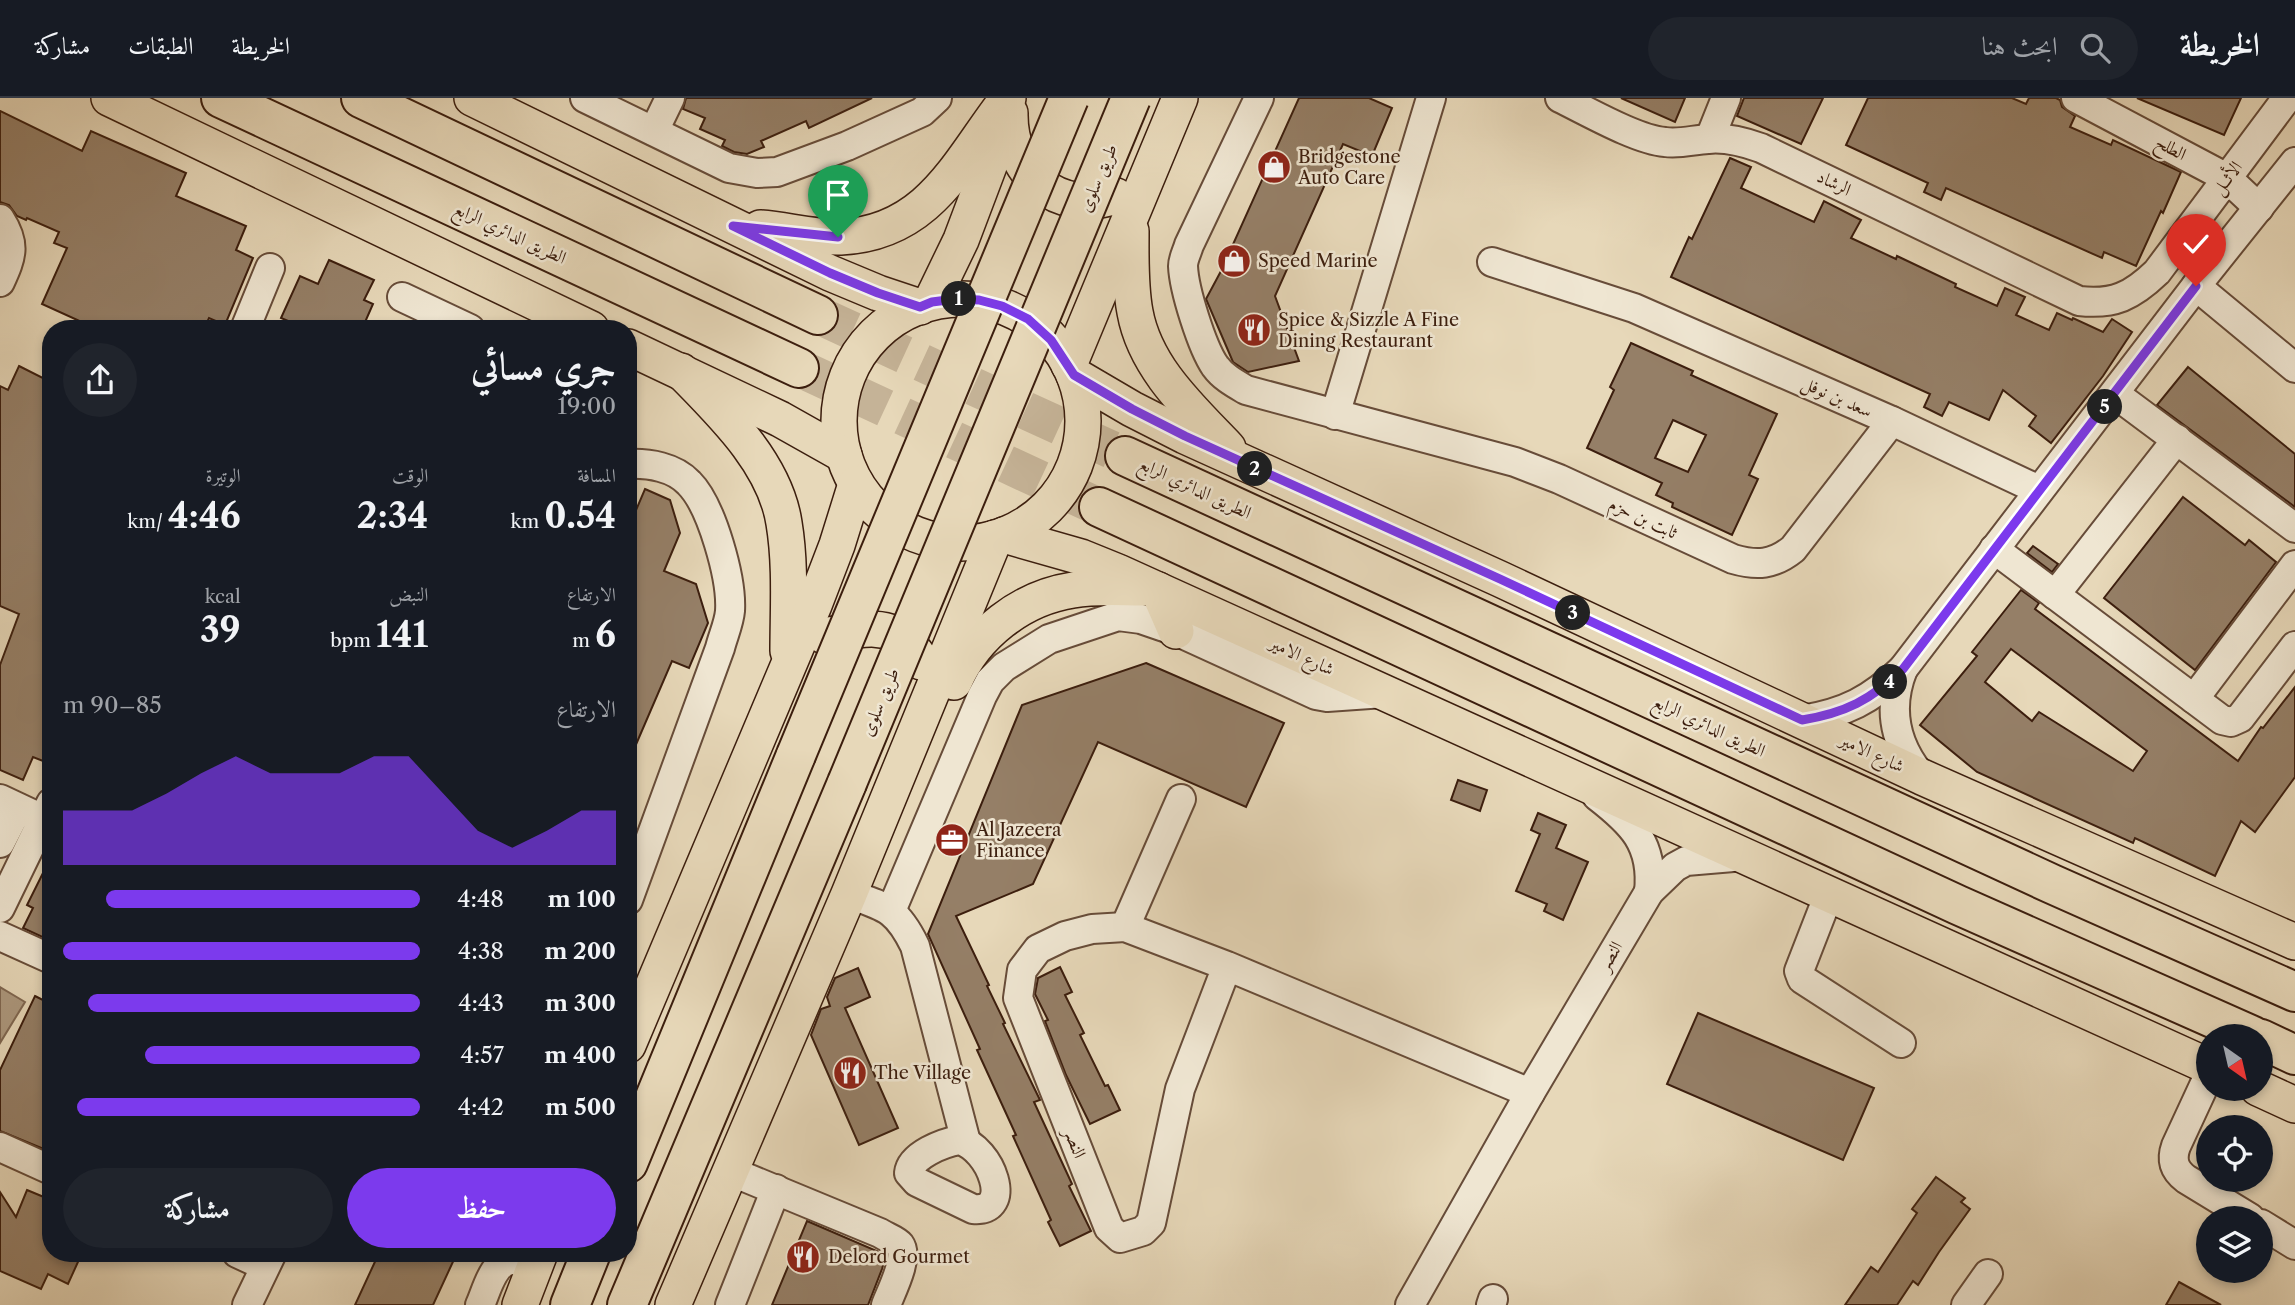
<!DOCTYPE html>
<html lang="ar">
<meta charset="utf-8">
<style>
:root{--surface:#171b24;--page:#20242c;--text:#f1f3f6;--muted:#9ea1a6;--line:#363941;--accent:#7c3aed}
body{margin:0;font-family:"Libre Caslon Text",Amiri,serif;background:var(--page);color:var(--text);direction:rtl;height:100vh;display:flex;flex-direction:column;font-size:26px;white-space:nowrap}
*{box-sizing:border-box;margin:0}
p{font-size:23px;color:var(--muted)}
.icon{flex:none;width:38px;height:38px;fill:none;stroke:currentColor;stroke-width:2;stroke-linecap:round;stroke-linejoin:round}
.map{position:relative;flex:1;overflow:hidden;direction:ltr}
.drawer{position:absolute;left:42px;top:222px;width:595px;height:942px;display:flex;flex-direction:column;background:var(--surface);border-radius:28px;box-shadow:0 4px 10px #0003;direction:rtl}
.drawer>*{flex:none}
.needle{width:46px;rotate:146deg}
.tools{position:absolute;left:2196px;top:926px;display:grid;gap:14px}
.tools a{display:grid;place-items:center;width:77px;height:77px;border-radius:50%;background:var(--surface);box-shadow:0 4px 10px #0003;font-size:35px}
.pin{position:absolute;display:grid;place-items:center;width:60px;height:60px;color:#fff;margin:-72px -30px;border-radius:50% 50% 50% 0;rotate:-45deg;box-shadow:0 0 7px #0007}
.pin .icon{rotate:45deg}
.km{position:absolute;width:35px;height:35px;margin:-18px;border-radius:50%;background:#222;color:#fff;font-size:19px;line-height:35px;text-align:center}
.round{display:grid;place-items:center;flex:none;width:74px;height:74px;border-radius:37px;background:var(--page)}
.headline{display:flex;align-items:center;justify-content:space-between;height:119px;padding:0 21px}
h1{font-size:38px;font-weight:800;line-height:52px}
.metrics{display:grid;grid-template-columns:repeat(3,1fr);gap:10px;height:119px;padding:7px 21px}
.metrics div{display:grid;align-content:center}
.metrics b{font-size:35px;font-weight:800}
.metrics small{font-size:19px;font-weight:400}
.metrics p{font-size:19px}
.chart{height:196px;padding:14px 21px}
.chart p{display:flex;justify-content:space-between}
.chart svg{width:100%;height:126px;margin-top:7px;fill:var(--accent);opacity:.7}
.button{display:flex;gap:14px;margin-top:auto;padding:14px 21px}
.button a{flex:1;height:80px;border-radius:42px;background:var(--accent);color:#fff;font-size:28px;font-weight:800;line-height:80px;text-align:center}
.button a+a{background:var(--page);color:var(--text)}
ul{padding:0 21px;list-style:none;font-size:23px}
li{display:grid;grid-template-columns:112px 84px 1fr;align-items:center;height:52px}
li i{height:18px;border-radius:9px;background:var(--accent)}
header{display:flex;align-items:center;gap:42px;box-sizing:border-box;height:98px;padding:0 35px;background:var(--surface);border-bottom:2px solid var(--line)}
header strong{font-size:33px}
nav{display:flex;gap:38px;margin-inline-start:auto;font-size:24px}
.search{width:490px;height:63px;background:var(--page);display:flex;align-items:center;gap:18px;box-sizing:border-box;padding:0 24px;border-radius:38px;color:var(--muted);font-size:26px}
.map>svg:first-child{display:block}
.water{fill:#ad997f;stroke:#806852;stroke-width:2}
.building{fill:#957f67;stroke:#3c1e0e;stroke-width:2;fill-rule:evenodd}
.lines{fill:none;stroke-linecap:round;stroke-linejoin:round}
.highway-tunnel{stroke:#c5b397;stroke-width:38;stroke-dasharray:38 19;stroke-linecap:butt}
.minor-casing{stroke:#674c39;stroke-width:32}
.major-casing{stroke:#3c1e0e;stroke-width:38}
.highway-casing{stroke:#3c1e0e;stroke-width:42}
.minor{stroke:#efe6d2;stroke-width:28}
.major{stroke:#e7d8b9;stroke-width:35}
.highway{stroke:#e7d8b9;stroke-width:38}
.highway-bridge-casing{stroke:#3c1e0e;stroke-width:42;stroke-linecap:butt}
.highway-bridge{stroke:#e7d8b9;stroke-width:38}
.route-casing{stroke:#fff;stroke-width:14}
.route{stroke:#7c3aed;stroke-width:9}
.labels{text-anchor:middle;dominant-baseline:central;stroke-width:5;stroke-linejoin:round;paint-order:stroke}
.street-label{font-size:18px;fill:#3c1e0e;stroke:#efe6d2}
.poi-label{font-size:18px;fill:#3c1e0e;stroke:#efe6d2;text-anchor:start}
</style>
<header>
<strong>الخريطة</strong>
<div class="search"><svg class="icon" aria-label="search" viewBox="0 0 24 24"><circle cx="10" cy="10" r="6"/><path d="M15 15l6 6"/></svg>ابحث هنا</div>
<nav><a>الخريطة</a><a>الطبقات</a><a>مشاركة</a></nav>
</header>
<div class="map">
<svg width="2295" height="1207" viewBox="0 0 2295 1207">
<rect width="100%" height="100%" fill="#e7d8b9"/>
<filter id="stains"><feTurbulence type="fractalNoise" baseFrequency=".00286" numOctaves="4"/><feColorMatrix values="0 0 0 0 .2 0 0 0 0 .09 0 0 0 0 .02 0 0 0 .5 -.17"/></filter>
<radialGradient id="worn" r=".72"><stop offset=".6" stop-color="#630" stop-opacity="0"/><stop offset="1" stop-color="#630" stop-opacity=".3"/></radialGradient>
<polygon class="water" points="0,889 25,904 0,945"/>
<g class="building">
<polygon points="686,0 872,0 809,30 806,23 761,43 764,49 747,56 734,54 722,48 725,42 700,31 705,20 683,11"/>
<polygon points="1299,0 1369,0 1392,10 1372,58 1343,46 1275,198 1299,263 1248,274 1233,264 1206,201 1221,173"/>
<polygon points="1621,0 1685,0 1675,24"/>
<polygon points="1744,0 1823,0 1801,46 1737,18"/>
<polygon points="1868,0 2012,0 2026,6 2029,0 2056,0 2060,2 2062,9 2075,18 2070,29 2111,47 2113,42 2181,74 2163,115 2161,113 2136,168 2104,154 2102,160 1946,90 1941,102 1924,94 1928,85 1846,47"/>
<polygon points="2137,0 2241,0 2224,37"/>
<polygon points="0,13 82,53 91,33 186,75 176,98 246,128 236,152 253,160 225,227 209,220 204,231 97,231 42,206 67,150 54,145 59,134 27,120 26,122 17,118 9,107 0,104"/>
<polygon points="1730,60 1751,69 1741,90 1814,124 1824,103 1861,122 1851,140 1896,161 1897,158 1956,186 1955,189 1997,208 2005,190 2025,199 2016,217 2049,232 2057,215 2072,222 2073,220 2103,234 2112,221 2132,234 2103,278 2051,345 2029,328 2036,318 2003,292 1989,322 1949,304 1942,318 1924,309 1930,296 1671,179 1689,139 1692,141"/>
<polygon points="329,162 374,182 364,202 373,206 362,231 307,231 281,220 300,178 318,186"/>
<path d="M1631,245l62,28 -2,4 86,39 -28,61 9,4 -26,56 -60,-28 1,-4 -17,-8 6,-12 -75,-35 27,-58 -4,-3zM1673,322l33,15 -18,37 -33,-14z"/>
<polygon points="19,268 51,284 51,328 44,342 51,345 51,645 43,663 33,659 23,682 0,672 0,567 19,516 0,508 0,288 8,292"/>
<polygon points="2188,269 2295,356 2295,409 2157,307"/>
<polygon points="645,391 670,402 680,435 664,473 696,486 708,525 689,570 672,563 628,665 628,431"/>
<polygon points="2183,399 2245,447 2249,442 2276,464 2195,572 2104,500"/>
<polygon points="2033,448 2058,466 2052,474 2027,455"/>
<path d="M2021,492l18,13 -4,6 203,152 23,-34 2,1 32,-41v90l-40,55 -14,-11 -26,55 -80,-38 -2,5 -156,-71 -57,-47 57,-69 -5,-4zM2011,551l136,102 -14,20 -94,-59 -7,9 -47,-39z"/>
<polygon points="1146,565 1284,625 1246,709 1098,644 1033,786 956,818 989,887 987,888 1005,925 1003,926 1040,1002 1034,1004 1072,1086 1069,1088 1091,1133 1060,1148 1048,1124 1051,1122 1013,1038 1016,1037 977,952 980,951 928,836 1022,607"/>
<polygon points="1458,682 1487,692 1480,713 1451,702"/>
<polygon points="1538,715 1566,727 1556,750 1588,764 1563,822 1544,813 1547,806 1516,793 1540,736 1531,732"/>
<polygon points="51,759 51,843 23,830 33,810 27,807"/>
<polygon points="1060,869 1072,894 1065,897 1084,935 1080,937 1105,988 1108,987 1120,1012 1090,1026 1066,977 1045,923 1048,922 1035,896 1038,880"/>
<polygon points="858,870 870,899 845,910 898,1030 859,1047 811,937 821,911 830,908 827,899 835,880"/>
<polygon points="35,898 51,906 51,1054 0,1033 0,972"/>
<polygon points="1698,915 1874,990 1843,1062 1667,986"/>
<polygon points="1936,1079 1965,1100 1961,1104 1970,1111 1939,1154 1918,1187 1913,1183 1897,1207 1845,1207 1871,1169 1878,1174 1917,1115 1912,1111"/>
<polygon points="27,1092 51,1102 51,1155 82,1155 68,1186 48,1176 41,1191 0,1173 0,1094 16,1119"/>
<polygon points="807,1123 886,1157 882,1171 868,1207 772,1207"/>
<polygon points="379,1155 457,1155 433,1207 355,1207"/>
<polygon points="2179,1184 2221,1207 2166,1207"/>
</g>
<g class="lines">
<g class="highway-tunnel">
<polyline points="818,217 1125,358"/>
<polyline points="799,270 1099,409"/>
</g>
<g class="minor-casing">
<g id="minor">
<polyline points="585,0 729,70 757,75 777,74 847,48 922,14 937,0"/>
<path d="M1259,0l-70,147c-2,7 -6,14 -6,21 1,24 19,81 32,100 8,11 19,17 31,24l269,72 44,17 174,80c24,7 40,6 60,-10l99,-128"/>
<path d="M1560,0c27,13 77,42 105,44 15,2 28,-2 43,-3 18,-2 36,3 53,9l318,153c35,4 53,-5 78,-29l130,-174"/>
<polyline points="2076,0 2227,80 2259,110"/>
<polyline points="654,33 670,0"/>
<polyline points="1710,40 1726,0"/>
<path d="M0,121c16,25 12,37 0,63"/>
<polyline points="1492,164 1634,210 1892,323 2039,392"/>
<polyline points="2196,188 2295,270"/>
<polyline points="402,199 470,231"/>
<polyline points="245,231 270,170"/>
<polyline points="2115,296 2295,430"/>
<polyline points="1335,317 1431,0"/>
<path d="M628,366c21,-1 46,3 61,19 23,23 43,96 41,128 -1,12 -7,25 -10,37l-92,252"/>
<polyline points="1994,451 2222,622 2231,624 2240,620 2295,548"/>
<polyline points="2055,497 2177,341"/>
<path d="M1903,571c-16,40 -8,76 19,108"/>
<polyline points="2194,601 2295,467"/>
<path d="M1802,622c43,-7 69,-20 101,-51l293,-383 99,-124"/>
<path d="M1597,698c35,27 57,48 52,96"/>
<polyline points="0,701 51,725"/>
<polyline points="0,745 18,710"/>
<path d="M849,796c37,13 48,15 66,52l51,196"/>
<polyline points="1829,796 1799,873 1802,881 1901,945"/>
<polyline points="0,810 51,705"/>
<polyline points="891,813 982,598 990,583 1004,569 1049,541 1118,518 1141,521 1176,533 1316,597 1327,599 1384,595"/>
<polyline points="1125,829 1181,701"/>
<polyline points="0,838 51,861"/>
<polyline points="1227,868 1180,991 1151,1125 1143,1133 1120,1140 1109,1130 1018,900 1022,872 1038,851 1065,838 1092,831 1125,829 1227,868 1530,995"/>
<path d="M2208,979l-32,69c-5,14 -2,24 10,33l64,39"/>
<path d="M959,1042c32,8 56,73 14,69l-56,-27 -8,-9c2,-18 34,-30 50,-33z"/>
<polyline points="0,1049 51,1072"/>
<path d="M730,1073l150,62c6,4 16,7 20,12 9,12 -9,47 -14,60"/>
<polyline points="2261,1126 2295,1147"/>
<polyline points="237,1155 265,1168"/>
<polyline points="247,1207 272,1155"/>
<path d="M480,1207c7,-15 13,-45 33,-45 8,0 16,2 24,3"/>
<polyline points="730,1207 776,1091"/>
<polyline points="1410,1207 1530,995 1649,794 1675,769 1686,763 1745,758"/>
<polyline points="1491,1207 1493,1201"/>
<polyline points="1966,1207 1988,1176"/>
</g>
</g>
<g class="major-casing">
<g id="major">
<polyline points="109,0 591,231"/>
<polyline points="472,0 830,175 878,195 920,209"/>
<path d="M1010,15c-1,60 47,103 106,83"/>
<path d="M760,130c27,2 54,10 81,9 90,-4 119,-78 167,-139"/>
<path d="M1131,133c0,27 -1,55 4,81 10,56 56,97 93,136"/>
<circle cx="961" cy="323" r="122"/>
<polyline points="931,204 961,142 1006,23"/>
<polyline points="628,249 780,321 844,357"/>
<polyline points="1069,267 1180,0"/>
<path d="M681,273c40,41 94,92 103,152 7,42 4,86 4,128"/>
<polyline points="1074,277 1132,311 1185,338 1500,481 1922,679 2295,844"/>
<polyline points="1004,437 1081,459 1118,474 2208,968"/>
<polyline points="1158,492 1176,533"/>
<path d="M824,538c29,-5 62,-16 84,8 5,6 11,10 13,18"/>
<path d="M954,584c21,-48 67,-84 119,-92 23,-4 47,-2 70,-2"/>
<polyline points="628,947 814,507 837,447 856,386"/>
<polyline points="2258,990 2295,1007"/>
<polyline points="520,1207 540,1155"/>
<polyline points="673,1207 849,796 995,440"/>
</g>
</g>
<g class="highway-casing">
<g id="highway">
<polyline points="221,0 799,270"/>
<polyline points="361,0 818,217"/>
<polyline points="1125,358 2052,786 2295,894"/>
<polyline points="1099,409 1958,807 2253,938"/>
<polyline points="2261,941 2295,957"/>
<polyline points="628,1065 796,657"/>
<polyline points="570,1207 591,1155"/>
<polyline points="627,1207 847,685"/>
</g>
</g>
<use href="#minor" class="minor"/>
<use href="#major" class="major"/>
<use href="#highway" class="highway"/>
<g class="highway-bridge-casing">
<g id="highway-bridge">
<polyline points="796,657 1069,0"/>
<polyline points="847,685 1131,0"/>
</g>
</g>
<use href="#highway-bridge" class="highway-bridge"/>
</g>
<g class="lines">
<g class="route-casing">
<path id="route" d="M838,139l-105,-11 97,47 48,20 42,14 12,-5 23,-3 24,1 23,6 26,13 23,21 23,35 58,34 53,27 315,143 302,141c43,-7 69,-20 101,-51l293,-383"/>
</g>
<use href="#route" class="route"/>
</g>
<defs>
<g id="shop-disc" transform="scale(1.75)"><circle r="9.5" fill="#8f2418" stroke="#efe6d2"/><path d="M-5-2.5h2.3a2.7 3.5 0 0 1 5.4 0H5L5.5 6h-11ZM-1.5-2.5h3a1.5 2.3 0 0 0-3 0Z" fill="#fff"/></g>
<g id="restaurant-disc" transform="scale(1.75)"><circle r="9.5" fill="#8f2418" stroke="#efe6d2"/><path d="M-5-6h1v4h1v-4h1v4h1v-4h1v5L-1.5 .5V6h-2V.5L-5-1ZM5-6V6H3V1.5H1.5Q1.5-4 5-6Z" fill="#fff"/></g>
<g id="office-disc" transform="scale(1.75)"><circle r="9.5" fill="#8f2418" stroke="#efe6d2"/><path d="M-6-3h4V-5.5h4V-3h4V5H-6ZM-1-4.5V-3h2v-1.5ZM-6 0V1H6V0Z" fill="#fff"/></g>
</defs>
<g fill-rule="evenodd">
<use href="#shop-disc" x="1274" y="69"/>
<use href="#shop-disc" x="1234" y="163"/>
<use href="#restaurant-disc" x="1254" y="232"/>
<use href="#office-disc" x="952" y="742"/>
<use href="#restaurant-disc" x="850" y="975"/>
<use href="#restaurant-disc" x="803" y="1159"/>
</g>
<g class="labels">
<g class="street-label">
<text transform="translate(2171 50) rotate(28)">الطلح</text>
<text transform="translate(1098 80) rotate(-67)">طريق سلوى</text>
<text transform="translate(2227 80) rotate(-53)">الأثــل</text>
<text transform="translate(1834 85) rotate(26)">الرشاد</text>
<text transform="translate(510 135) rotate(25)">الطريق الدائري الرابع</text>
<text transform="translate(1837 299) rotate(24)">سعد بن نوفل</text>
<text transform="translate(1195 390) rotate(25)">الطريق الدائري الرابع</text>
<text transform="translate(1643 420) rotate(25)">ثابت بن حزم</text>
<text transform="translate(1302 558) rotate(25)">شارع الامير</text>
<text transform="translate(880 604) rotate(-67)">طريق سلوى</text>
<text transform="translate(1709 628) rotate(25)">الطريق الدائري الرابع</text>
<text transform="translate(1872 655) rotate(25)">شارع الامير</text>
<text transform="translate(1610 858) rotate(-59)">النصر</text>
<text transform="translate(1075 1045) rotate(68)">النصر</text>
</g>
<g class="poi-label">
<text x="1298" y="59">Bridgestone<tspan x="1298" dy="21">Auto Care</tspan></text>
<text x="1258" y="163">Speed Marine</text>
<text x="1278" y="222">Spice &amp; Sizzle A Fine<tspan x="1278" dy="21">Dining Restaurant</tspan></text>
<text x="976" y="732">Al Jazeera<tspan x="976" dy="21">Finance</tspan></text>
<text x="874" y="975">The Village</text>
<text x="828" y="1159">Delord Gourmet</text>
</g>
</g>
<rect width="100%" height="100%" filter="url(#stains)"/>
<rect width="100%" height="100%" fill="url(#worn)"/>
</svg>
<div class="tools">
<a><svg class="needle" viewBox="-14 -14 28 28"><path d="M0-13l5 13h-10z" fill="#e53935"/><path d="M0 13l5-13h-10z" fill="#9ea1a6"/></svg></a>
<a><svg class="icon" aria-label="locate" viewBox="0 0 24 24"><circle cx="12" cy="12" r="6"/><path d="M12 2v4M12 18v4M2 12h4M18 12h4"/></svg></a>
<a><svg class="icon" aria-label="layers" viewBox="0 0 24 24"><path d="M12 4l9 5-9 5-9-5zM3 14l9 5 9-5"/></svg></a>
</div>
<div class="pin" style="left:838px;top:139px;background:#1e9e55"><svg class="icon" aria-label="arrive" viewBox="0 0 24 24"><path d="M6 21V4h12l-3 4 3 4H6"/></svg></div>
<div class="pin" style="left:2196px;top:188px;background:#d93025"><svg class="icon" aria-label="check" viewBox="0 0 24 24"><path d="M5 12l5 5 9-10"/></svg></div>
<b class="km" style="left:959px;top:201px">1</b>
<b class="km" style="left:1255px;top:371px">2</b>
<b class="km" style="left:1573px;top:515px">3</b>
<b class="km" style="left:1890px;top:584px">4</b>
<b class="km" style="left:2105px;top:309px">5</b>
<section class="drawer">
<div class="headline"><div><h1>جري مسائي</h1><p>19:00</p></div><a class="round"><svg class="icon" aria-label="share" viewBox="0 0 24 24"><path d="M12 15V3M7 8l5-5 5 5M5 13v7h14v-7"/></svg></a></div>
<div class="metrics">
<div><p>المسافة</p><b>0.54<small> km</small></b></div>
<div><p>الوقت</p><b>2:34</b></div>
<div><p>الوتيرة</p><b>4:46<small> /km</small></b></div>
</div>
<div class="metrics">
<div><p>الارتفاع</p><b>6<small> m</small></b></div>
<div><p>النبض</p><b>141<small> bpm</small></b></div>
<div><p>kcal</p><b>39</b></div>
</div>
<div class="chart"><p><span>الارتفاع</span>85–90 m</p>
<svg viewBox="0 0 160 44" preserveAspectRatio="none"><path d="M0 44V25L10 25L20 25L30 19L40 12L50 6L60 12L70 12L80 12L90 6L100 6L110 19L120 32L130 38L140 32L150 25L160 25V44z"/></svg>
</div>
<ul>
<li><b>100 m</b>4:48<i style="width:88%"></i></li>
<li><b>200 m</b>4:38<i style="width:100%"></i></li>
<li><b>300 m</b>4:43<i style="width:93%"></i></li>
<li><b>400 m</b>4:57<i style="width:77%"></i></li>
<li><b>500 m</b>4:42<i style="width:96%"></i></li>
</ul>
<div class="button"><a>حفظ</a><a>مشاركة</a></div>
</section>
</div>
